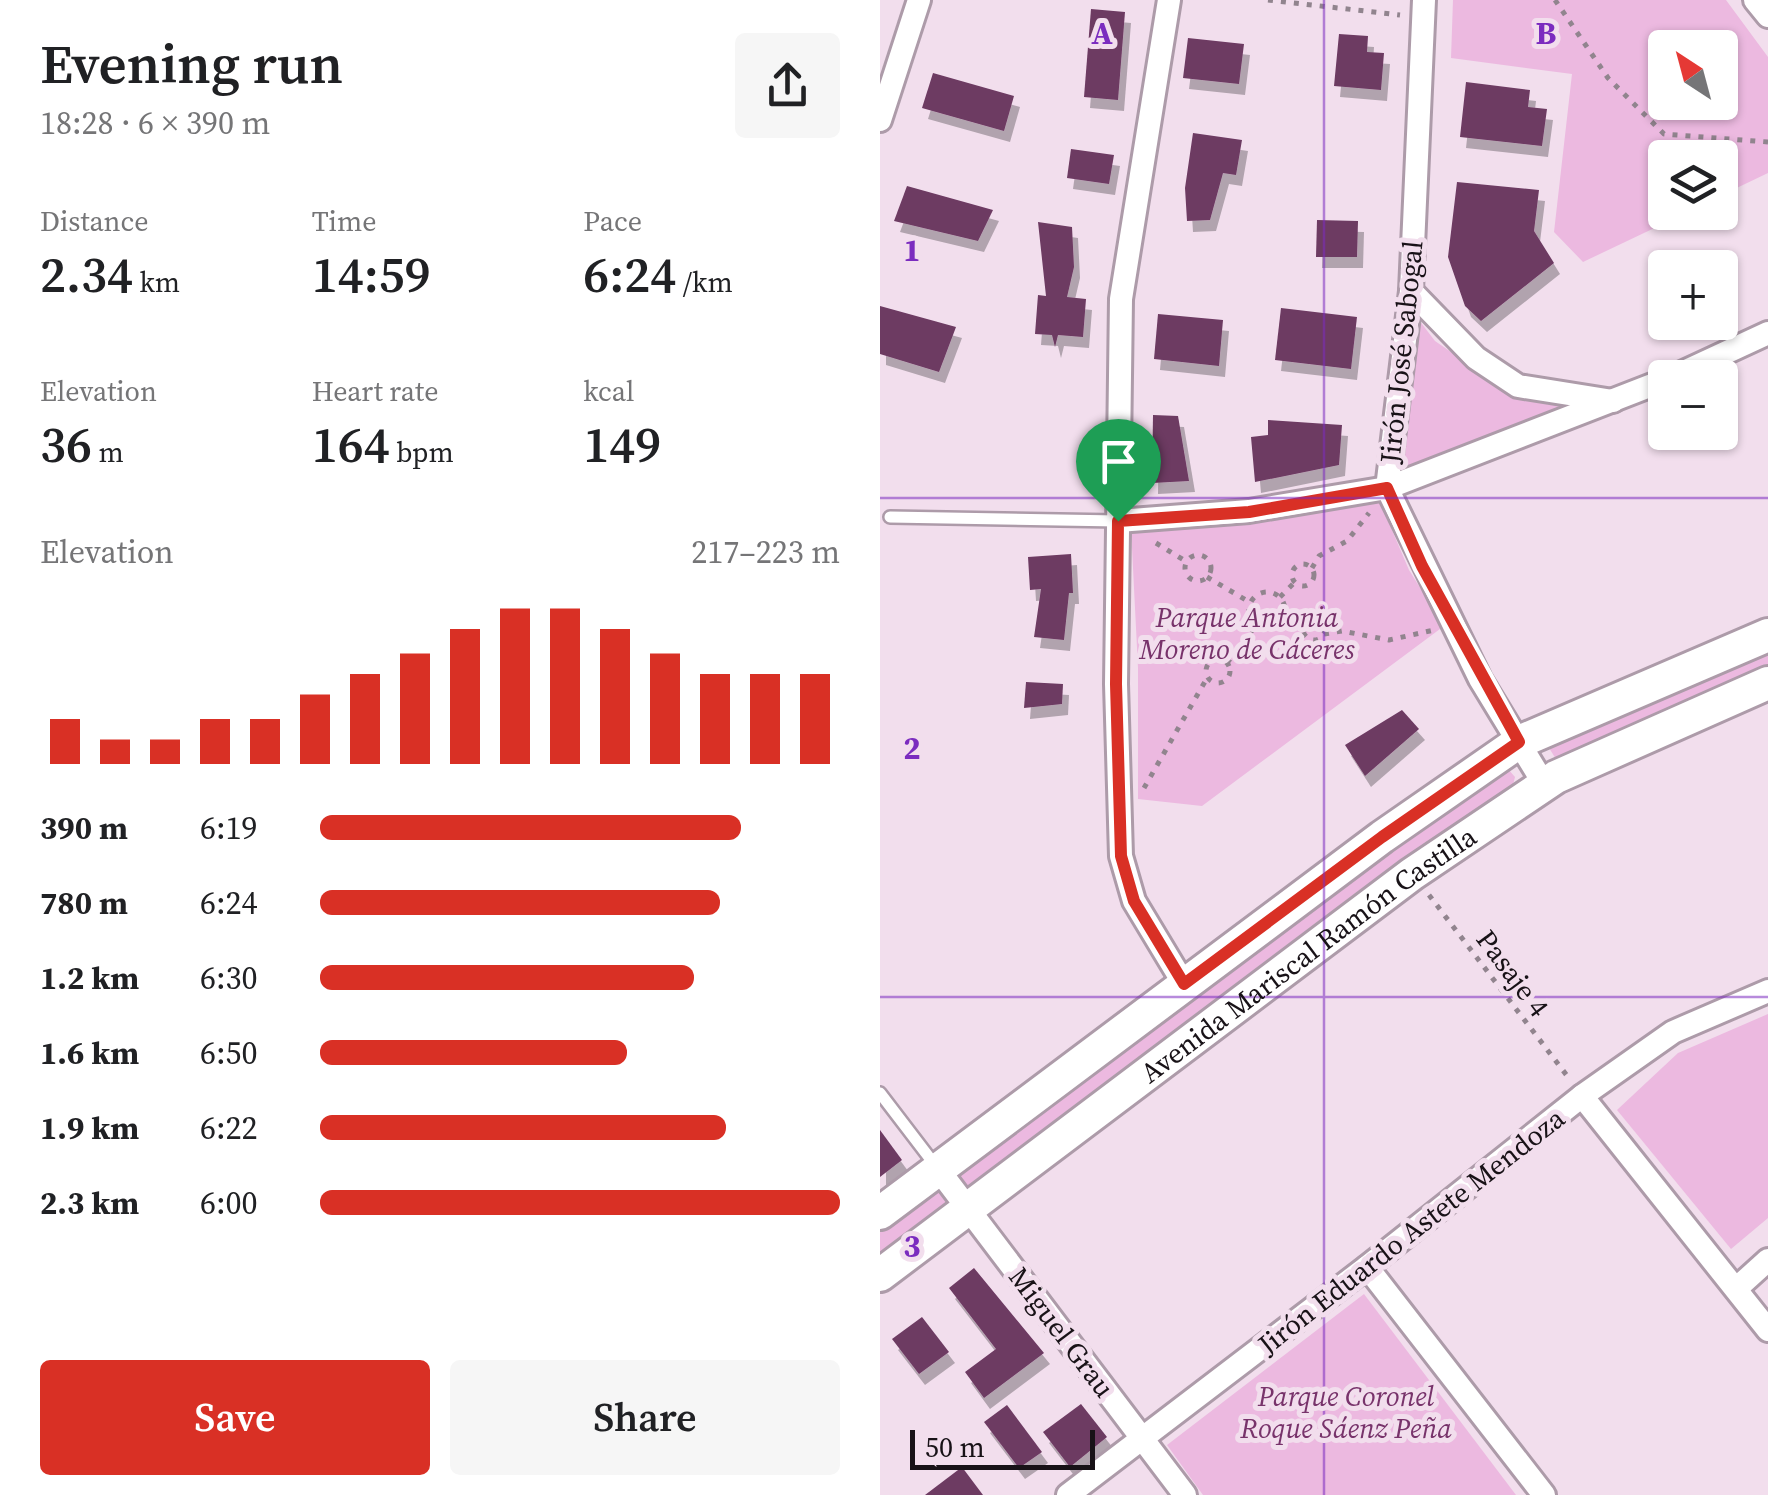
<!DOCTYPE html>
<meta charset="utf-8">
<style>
:root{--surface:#fff;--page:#f6f6f6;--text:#202124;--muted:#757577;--accent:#d93025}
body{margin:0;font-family:"Source Serif 4",serif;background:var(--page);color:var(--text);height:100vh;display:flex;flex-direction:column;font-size:38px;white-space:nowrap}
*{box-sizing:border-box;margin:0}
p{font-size:32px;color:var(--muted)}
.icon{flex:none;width:55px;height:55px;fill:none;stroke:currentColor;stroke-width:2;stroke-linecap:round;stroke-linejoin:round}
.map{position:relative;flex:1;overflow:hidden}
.panel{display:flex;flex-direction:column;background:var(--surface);width:880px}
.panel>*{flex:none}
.needle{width:65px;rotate:324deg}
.tools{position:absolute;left:768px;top:30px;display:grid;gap:20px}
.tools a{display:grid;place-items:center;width:90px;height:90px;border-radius:10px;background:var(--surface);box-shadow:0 2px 8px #0004;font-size:50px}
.scale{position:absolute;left:30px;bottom:25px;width:185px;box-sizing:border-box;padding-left:10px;border:5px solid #181217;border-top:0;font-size:28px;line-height:35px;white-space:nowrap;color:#181217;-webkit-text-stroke:8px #f2deed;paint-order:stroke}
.pin{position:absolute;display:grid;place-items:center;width:85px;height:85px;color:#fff;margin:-102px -42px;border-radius:50% 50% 50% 0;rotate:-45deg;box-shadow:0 0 10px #0007}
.pin .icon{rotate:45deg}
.round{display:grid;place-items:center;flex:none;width:105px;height:105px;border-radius:10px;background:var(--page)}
.summary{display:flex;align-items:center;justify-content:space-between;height:170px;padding:0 40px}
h1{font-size:55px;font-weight:600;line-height:75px}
.figures{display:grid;grid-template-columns:repeat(3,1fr);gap:15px;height:170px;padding:10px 40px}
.figures div{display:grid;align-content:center}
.figures b{font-size:50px;font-weight:600}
.figures small{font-size:28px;font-weight:400}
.figures p{font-size:28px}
.chart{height:280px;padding:20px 40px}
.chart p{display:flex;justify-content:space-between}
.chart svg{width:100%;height:180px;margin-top:10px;stroke:var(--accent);stroke-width:6}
.button{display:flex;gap:20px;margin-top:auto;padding:20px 40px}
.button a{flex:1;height:115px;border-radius:10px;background:var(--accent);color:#fff;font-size:40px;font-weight:600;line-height:115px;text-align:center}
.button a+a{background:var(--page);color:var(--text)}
ul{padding:0 40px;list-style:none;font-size:32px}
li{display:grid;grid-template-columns:160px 120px 1fr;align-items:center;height:75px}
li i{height:25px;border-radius:12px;background:var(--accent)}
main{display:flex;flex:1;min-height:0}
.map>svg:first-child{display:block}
.green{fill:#ecb9e0;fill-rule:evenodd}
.building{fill:#6d3a62;filter:url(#shadow)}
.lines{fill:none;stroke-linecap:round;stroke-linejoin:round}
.service-casing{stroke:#ad9ba9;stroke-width:16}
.minor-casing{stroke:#ad9ba9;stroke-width:28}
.secondary-casing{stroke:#ad9ba9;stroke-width:38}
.path{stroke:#91848e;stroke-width:5;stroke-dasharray:5 8;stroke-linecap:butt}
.service{stroke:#fff;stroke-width:11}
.minor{stroke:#fff;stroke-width:22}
.secondary{stroke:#fff;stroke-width:32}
.route-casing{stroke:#fff;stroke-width:20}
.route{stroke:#d93025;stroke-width:12}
.grid{fill:none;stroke:#7b2cbf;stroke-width:2.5;stroke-opacity:0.55}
.labels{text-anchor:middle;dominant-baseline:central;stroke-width:10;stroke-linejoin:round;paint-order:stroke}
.street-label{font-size:28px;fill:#181217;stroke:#f2deed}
.park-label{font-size:28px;font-style:italic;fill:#78336b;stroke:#f2deed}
.grid-label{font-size:32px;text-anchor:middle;font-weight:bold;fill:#7b2cbf;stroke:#f2deed;stroke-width:10;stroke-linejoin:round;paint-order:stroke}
</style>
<main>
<section class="panel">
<div class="summary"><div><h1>Evening run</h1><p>18:28 · 6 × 390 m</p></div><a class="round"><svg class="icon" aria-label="share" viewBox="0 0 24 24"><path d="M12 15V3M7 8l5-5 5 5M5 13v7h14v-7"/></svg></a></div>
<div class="figures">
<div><p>Distance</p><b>2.34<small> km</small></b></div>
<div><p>Time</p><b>14:59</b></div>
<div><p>Pace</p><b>6:24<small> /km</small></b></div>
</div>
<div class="figures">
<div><p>Elevation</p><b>36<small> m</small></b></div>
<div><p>Heart rate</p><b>164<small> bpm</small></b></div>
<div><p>kcal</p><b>149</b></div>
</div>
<div class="chart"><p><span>Elevation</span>217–223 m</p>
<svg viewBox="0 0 160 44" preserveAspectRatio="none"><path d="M5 44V33M15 44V38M25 44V38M35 44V33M45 44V33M55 44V27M65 44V22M75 44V17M85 44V11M95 44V6M105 44V6M115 44V11M125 44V17M135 44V22M145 44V22M155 44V22"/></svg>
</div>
<ul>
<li><b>390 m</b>6:19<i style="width:81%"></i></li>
<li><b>780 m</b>6:24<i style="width:77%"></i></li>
<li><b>1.2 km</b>6:30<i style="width:72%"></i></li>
<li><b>1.6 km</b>6:50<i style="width:59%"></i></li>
<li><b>1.9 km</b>6:22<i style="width:78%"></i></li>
<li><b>2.3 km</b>6:00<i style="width:100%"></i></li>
</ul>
<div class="button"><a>Save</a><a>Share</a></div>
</section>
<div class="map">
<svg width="888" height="1495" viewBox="0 0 888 1495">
<defs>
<filter id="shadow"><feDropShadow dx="6" dy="11" stdDeviation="0" flood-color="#0004"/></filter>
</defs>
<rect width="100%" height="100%" fill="#f2deed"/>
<g class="green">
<path d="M573,0h273l42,57v116l-48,23v-38h-55v54l21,1 -103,49 -29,-30 18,-158 -121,-16zM785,48h55v54h-55z"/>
<polygon points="535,315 555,341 631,393 711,403 514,478"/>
<polygon points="500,502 529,570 564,626 322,806 258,799 258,668 251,528 322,526"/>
<polygon points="888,650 888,676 679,764 666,743"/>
<polygon points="628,769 635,777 631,793 93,1185 84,1187 74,1170 618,771"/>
<polygon points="888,1014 888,1218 851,1249 737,1110 798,1053"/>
<polygon points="55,1184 71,1203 0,1265 0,1222"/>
<polygon points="484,1294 636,1495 323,1495 287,1445"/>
</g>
<g class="building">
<polygon points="211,9 245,12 238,100 204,97"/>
<polygon points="459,34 488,36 487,52 504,53 501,90 454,86"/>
<polygon points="308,38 364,44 359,84 303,78"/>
<polygon points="53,73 134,96 124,131 42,108"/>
<polygon points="586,82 650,90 648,107 667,109 662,146 580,137"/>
<polygon points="313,133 362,140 356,175 343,173 330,220 307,221 305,188"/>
<polygon points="191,149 234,155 229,184 187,178"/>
<polygon points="577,182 659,190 654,231 674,263 601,321 585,306 568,257"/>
<polygon points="27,186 113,210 98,241 14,221"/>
<polygon points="437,220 478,221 477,257 436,257"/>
<polygon points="158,222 192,227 194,267 187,297 206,299 203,337 178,335 175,347 172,335 155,334 158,295 166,296"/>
<polygon points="0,306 76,327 59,372 0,354"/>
<polygon points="401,308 477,317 471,369 395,360"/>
<polygon points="278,314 343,320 339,366 274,359"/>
<polygon points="273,415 298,416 309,481 272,483"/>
<polygon points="388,420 462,425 459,465 375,482 371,437 388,435"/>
<polygon points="191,554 193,593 189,593 184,640 154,637 161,589 150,590 148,557"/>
<polygon points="146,682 183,684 182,704 144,708"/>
<polygon points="522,710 539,729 485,776 465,745"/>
<polygon points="0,1130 22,1160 0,1177"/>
<polygon points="94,1268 164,1353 104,1398 85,1372 116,1349 69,1288"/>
<polygon points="42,1317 69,1352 39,1374 12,1339"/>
<polygon points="201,1404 227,1437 190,1467 163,1432"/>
<polygon points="127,1405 162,1452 139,1468 104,1422"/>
<polygon points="82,1467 103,1495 45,1495"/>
</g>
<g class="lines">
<g class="service-casing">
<g id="service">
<polyline points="10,517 238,521"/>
<polyline points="0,1093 55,1165"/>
</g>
</g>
<g class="minor-casing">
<g id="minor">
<polyline points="289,0 241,299 236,684 241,856 254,901 304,984"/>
<polyline points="544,0 531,291 507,488 600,679 664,784"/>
<polyline points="875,0 888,16"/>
<polyline points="0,120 39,0"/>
<polyline points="531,291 596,358 638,386 733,401"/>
<polyline points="791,378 888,333"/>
<polyline points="238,521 369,511 507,488 785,380"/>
<polyline points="702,1096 888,1330"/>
<polyline points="58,1169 305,1495"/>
<polyline points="487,1267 664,1495"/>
<polyline points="858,1287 888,1260"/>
<polyline points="188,1495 487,1267 702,1096 793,1032 888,991"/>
</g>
</g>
<g class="secondary-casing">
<g id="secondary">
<polyline points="0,1213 502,837 639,742 888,635"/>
<path id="s1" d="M0,1275l532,-401 144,-97 212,-94"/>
</g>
</g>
<g class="path">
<polyline points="388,0 520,15"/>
<polyline points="675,0 728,78 784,134 888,142"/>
<polyline points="276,543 307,562"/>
<circle cx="318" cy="568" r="13"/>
<circle cx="423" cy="575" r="11"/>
<polyline points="432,568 439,556 467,541 489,513"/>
<polyline points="327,577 371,603"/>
<circle cx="387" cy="610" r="18"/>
<polyline points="400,597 415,582"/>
<circle cx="434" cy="629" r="11"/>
<polyline points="402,619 423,625"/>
<polyline points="444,634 462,631 509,640 554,630"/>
<circle cx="338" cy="671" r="12"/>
<polyline points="347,663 377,624"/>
<polyline points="264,788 327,678"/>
<polyline points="549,895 688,1077"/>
</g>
<use href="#service" class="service"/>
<use href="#minor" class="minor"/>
<use href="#secondary" class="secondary"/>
</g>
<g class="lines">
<g class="route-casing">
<polygon id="route" points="507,488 542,566 639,742 502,837 304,984 254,901 241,856 236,684 238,521 369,512"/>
</g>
<use href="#route" class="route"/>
</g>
<path class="grid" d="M444,0v1495M0,498h888M0,997h888"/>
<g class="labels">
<g class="street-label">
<text transform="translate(521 352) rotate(-84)">Jirón José Sabogal</text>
<text stroke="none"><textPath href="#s1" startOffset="535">Avenida Mariscal Ramón Castilla</textPath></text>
<text transform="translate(633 973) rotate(53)">Pasaje 4</text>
<text transform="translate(531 1231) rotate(-38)">Jirón Eduardo Astete Mendoza</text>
<text transform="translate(182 1332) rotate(53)">Miguel Grau</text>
</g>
<g class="park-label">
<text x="367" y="617">Parque Antonia<tspan x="367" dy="32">Moreno de Cáceres</tspan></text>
<text x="466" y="1396">Parque Coronel<tspan x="466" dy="32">Roque Sáenz Peña</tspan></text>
</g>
</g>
<g class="grid-label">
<text x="222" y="44">A</text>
<text x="666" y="44">B</text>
<text x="32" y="261">1</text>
<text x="32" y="759">2</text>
<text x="32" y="1257">3</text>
</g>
</svg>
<div class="tools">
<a><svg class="needle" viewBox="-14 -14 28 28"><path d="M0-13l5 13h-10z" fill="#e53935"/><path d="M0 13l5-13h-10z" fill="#757577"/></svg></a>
<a><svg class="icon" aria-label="layers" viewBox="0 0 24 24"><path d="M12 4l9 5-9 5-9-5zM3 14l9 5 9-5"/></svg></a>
<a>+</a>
<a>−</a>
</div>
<div class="scale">50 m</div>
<div class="pin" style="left:238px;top:521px;background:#1e9e55"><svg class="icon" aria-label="arrive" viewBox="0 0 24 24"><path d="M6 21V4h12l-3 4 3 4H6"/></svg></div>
</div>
</main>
